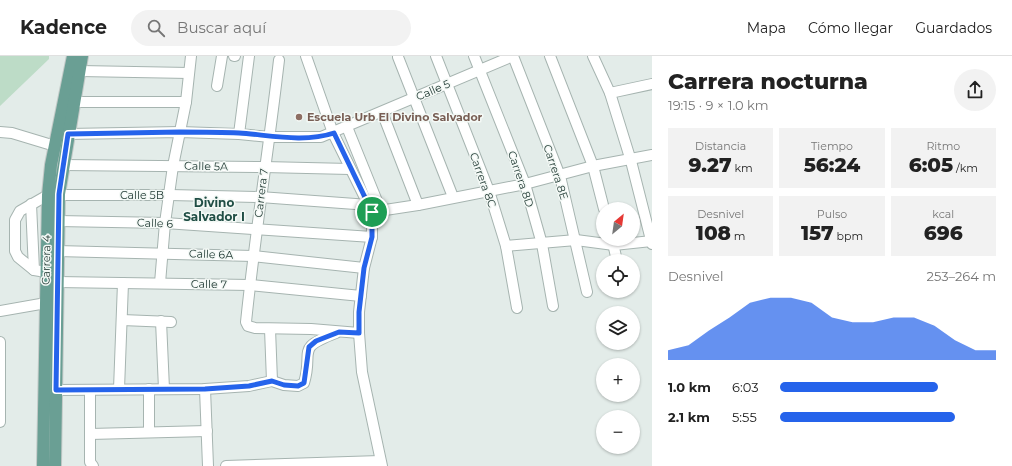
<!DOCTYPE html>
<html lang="es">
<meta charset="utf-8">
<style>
:root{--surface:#fff;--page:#f2f2f2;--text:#222;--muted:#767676;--line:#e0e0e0;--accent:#2563eb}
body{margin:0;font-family:Montserrat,sans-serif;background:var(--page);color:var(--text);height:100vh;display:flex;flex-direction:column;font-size:15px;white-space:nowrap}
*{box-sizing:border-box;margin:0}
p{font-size:13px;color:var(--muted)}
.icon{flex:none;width:22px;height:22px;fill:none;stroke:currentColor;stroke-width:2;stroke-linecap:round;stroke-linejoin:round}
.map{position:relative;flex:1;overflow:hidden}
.side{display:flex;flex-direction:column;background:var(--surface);width:360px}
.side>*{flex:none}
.needle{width:26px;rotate:29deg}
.fabs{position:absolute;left:596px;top:146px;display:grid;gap:8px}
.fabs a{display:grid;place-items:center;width:44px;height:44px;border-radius:50%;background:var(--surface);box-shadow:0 1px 3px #0004;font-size:20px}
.pin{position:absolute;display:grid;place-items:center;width:34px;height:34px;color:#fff;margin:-17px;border:2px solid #fff;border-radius:50%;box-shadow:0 1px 4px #0007}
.round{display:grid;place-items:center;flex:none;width:42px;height:42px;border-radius:21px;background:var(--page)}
.head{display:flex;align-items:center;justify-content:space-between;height:68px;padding:0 16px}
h1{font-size:22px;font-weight:800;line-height:30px}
.metrics{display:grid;grid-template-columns:repeat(3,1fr);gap:6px;height:68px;padding:4px 16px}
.metrics div{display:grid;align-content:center;border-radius:0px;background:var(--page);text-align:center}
.metrics b{font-size:20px;font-weight:800}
.metrics small{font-size:11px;font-weight:400}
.metrics p{font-size:11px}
.chart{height:112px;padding:8px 16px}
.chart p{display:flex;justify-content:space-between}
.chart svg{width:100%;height:72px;margin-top:4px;fill:var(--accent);opacity:.7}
ul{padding:0 16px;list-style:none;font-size:13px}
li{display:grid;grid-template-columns:64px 48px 1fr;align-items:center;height:30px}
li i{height:10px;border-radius:5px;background:var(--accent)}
header{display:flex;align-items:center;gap:24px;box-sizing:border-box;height:56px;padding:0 20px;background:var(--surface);border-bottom:1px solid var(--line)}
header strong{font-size:19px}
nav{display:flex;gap:22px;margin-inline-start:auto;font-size:14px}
.search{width:280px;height:36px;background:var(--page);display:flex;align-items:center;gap:10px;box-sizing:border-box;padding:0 14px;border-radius:22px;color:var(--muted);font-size:15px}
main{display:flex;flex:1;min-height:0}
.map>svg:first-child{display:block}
.green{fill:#bddcc7}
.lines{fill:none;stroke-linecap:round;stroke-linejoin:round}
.minor-casing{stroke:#a6b4b0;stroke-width:12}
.major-casing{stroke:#c2c9c7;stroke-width:14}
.minor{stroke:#fff;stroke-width:10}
.major{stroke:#6a9f94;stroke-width:12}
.route-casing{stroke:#fff;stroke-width:8}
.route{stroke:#2563eb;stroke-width:5}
.education-dot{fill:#8d6e63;stroke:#f4f9f6;stroke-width:1.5}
.labels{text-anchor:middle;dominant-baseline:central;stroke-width:3;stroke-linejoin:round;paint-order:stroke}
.street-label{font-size:11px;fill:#243d37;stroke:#f4f9f6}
.education-label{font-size:11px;font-weight:bold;fill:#785e54;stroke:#f4f9f6;text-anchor:start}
.neighbourhood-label{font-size:12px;font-weight:bold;fill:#204e45;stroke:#f4f9f6}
</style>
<header>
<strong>Kadence</strong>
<div class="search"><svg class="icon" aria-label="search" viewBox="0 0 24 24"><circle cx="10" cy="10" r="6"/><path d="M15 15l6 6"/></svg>Buscar aquí</div>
<nav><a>Mapa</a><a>Cómo llegar</a><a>Guardados</a></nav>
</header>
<main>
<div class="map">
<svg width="652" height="410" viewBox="0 0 652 410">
<rect width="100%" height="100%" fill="#e3ece9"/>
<polygon class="green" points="0,0 49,0 49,3 0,50"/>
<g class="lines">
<g class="minor-casing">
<g id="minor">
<polyline points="234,0 235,0"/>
<polyline points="306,0 333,77 372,156 372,181 364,212 359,256 359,277 362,316 382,410"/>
<polyline points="436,0 489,135 506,190 517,252"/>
<polyline points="474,0 525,128 542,188 553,250"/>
<polyline points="513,0 560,120 587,236"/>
<polyline points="550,0 593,110 604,153"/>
<polyline points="593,0 610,37 631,105 652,188"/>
<polyline points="398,1 453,141"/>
<path d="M279,4c-10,87 -24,174 -33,262l2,4 7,2 56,1 48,4"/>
<polyline points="80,15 189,17"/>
<polyline points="217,30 222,0"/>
<polyline points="610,37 652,28"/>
<polyline points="74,46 186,46"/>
<polyline points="382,56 418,149"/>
<polyline points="347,71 381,155"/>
<polyline points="0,76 12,77 55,90"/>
<polyline points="68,78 180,76 239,78 270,81 321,81 513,0"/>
<polyline points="239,78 249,0"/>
<polyline points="63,109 264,111 350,113"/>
<polyline points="31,148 34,214"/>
<polyline points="372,156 418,149 525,128 593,110 652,99"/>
<polyline points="58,165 165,167 372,181"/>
<polyline points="612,183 617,205"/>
<polyline points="506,190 576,184 614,189 652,185"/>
<polyline points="57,195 253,200 364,212"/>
<polyline points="46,216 34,214 18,201 15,195 15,164 20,155 48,139 170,139 260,141 369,149"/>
<polyline points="57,226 250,229 361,240"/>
<polyline points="160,227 165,167 173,110 186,46 191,0"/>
<polyline points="0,255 46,247"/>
<polyline points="122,264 171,266"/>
<polyline points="161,265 164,333"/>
<polyline points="270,273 272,325"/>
<polyline points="0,286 0,366"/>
<polyline points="119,333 123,227"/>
<polyline points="205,333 208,410"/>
<path d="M56,334l149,-1 44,-3 23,-5 12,4 14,1 6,-3c10,-33 -10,-34 32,-50"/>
<polyline points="90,334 90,406 93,410"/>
<polyline points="149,376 149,333"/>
<polyline points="90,378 207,375"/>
<polyline points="226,410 380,405"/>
</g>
</g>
<g class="major-casing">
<g id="major">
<polyline points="43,410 48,139 51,109 73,0"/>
<polyline points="55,410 59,138 82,0"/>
</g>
</g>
<use href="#minor" class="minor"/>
<use href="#major" class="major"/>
</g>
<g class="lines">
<g class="route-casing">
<path id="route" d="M180,76c20,0 39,0 59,1 30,2 65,10 95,0l38,79v25l-8,31 -5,44v21l-20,-1 -23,9 -7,6 -5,36 -6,3 -14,-1 -12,-4 -23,5 -44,3 -149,1 3,-196 9,-60z"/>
</g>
<use href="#route" class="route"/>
</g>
<circle class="education-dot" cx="299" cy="61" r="4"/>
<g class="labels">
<g class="street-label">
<text transform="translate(433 34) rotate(-23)">Calle 5</text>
<text transform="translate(206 110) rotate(1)">Calle 5A</text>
<text transform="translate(556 116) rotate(72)">Carrera 8E</text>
<text transform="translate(521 123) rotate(71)">Carrera 8D</text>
<text transform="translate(483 124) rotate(70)">Carrera 8C</text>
<text transform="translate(261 137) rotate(-83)">Carrera 7</text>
<text x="142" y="139">Calle 5B</text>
<text transform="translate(155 167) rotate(2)">Calle 6</text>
<text transform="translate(211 198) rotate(2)">Calle 6A</text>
<text transform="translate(46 204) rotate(-89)">Carrera 4</text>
<text transform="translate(209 228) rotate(1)">Calle 7</text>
</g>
<g class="education-label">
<text x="307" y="61">Escuela Urb El Divino Salvador</text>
</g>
<g class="neighbourhood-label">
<text x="214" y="146">Divino<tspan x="214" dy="14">Salvador I</tspan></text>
</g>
</g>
</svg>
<div class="fabs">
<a><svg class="needle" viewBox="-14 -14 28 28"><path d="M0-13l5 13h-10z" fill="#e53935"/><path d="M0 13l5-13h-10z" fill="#767676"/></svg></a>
<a><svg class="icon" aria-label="locate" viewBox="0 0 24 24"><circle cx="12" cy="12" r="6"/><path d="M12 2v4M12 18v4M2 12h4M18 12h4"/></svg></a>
<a><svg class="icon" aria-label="layers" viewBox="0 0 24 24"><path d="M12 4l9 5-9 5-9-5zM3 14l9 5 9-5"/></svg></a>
<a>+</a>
<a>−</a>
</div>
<div class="pin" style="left:372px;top:156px;background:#1e9e55"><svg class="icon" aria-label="arrive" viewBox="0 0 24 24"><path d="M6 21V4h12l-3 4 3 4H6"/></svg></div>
</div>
<section class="side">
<div class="head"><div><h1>Carrera nocturna</h1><p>19:15 · 9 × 1.0 km</p></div><a class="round"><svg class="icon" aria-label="share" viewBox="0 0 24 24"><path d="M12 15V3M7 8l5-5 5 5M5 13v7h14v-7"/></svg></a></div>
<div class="metrics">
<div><p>Distancia</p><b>9.27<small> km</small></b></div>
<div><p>Tiempo</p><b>56:24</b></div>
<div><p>Ritmo</p><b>6:05<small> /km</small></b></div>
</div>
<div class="metrics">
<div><p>Desnivel</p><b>108<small> m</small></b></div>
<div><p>Pulso</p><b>157<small> bpm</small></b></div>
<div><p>kcal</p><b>696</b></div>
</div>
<div class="chart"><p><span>Desnivel</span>253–264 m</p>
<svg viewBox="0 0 160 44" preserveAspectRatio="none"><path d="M0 44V38L10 35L20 26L30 18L40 9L50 6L60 6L70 9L80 18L90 21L100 21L110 18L120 18L130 23L140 32L150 38L160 38V44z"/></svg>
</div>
<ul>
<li><b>1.0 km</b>6:03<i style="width:73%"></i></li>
<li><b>2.1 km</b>5:55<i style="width:81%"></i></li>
</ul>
</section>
</main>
